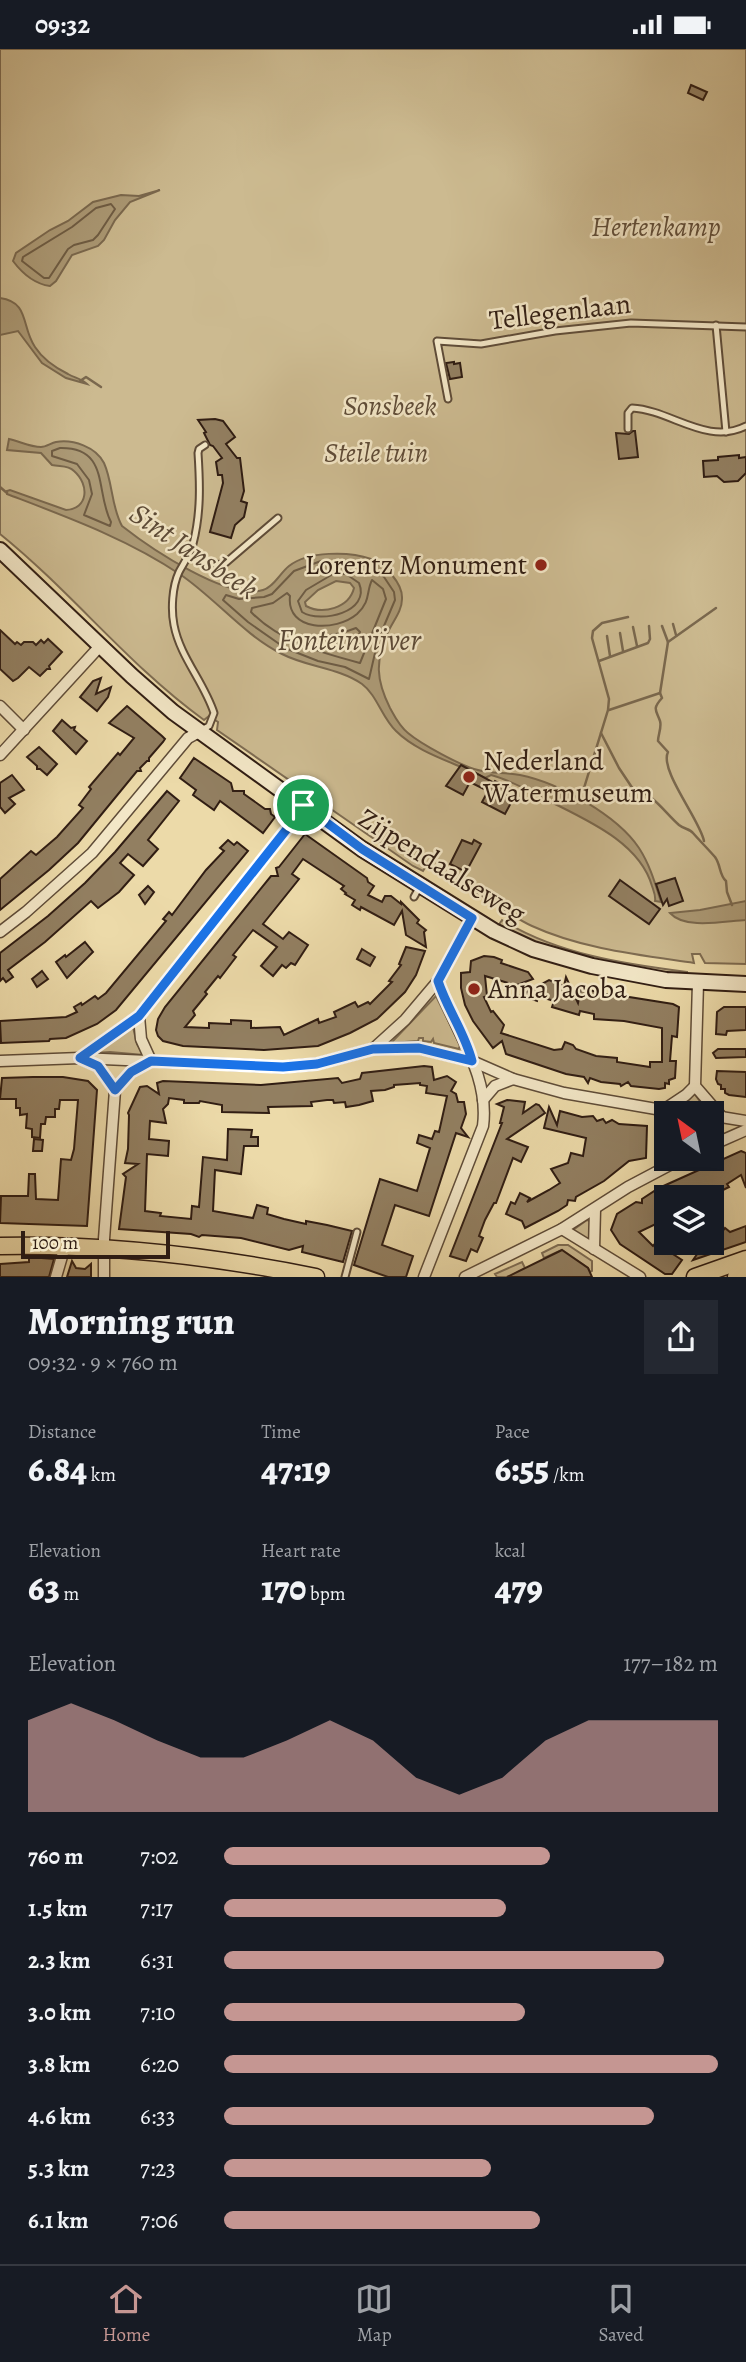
<!DOCTYPE html>
<meta charset="utf-8">
<style>
:root{--surface:#171b24;--page:#242831;--text:#f1f3f6;--muted:#9ea1a6;--line:#363941;--accent:#c59692}
body{margin:0;font-family:Alegreya,serif;background:var(--page);color:var(--text);height:100vh;display:flex;flex-direction:column;font-size:26px;white-space:nowrap}
*{box-sizing:border-box;margin:0}
p{font-size:23px;color:var(--muted)}
.icon{flex:none;width:38px;height:38px;fill:none;stroke:currentColor;stroke-width:2;stroke-linecap:round;stroke-linejoin:round}
.map{position:relative;height:1228px;overflow:hidden}
.side{display:flex;flex-direction:column;background:var(--surface);flex:1}
.side>*{flex:none}
.needle{width:46px;rotate:327deg}
.fabs{position:absolute;left:654px;top:1052px;display:grid;gap:14px}
.fabs a{display:grid;place-items:center;width:70px;height:70px;border-radius:0px;background:var(--surface);box-shadow:0 7px 28px #0002;font-size:35px}
.scale{position:absolute;left:21px;bottom:18px;width:149px;box-sizing:border-box;padding-left:7px;border:4px solid #301d13;border-top:0;font-size:19px;line-height:24px;white-space:nowrap;color:#301d13;-webkit-text-stroke:5px #f3e7c7;paint-order:stroke}
.pin{position:absolute;display:grid;place-items:center;width:60px;height:60px;color:#fff;margin:-30px;border:4px solid #fff;border-radius:50%;box-shadow:0 2px 7px #0007}
.round{display:grid;place-items:center;flex:none;width:74px;height:74px;border-radius:0px;background:var(--page)}
.head{display:flex;align-items:center;justify-content:space-between;height:119px;padding:0 28px}
h1{font-size:38px;font-weight:800;line-height:52px}
.metrics{display:grid;grid-template-columns:repeat(3,1fr);gap:10px;height:119px;padding:7px 28px}
.metrics div{display:grid;align-content:center}
.metrics b{font-size:35px;font-weight:800}
.metrics small{font-size:19px;font-weight:400}
.metrics p{font-size:19px}
.chart{height:196px;padding:14px 28px}
.chart p{display:flex;justify-content:space-between}
.chart svg{width:100%;height:126px;margin-top:7px;fill:var(--accent);opacity:.7}
ul{padding:0 28px;list-style:none;font-size:23px}
li{display:grid;grid-template-columns:112px 84px 1fr;align-items:center;height:52px}
li i{height:18px;border-radius:9px;background:var(--accent)}
.status{display:flex;justify-content:space-between;align-items:center;height:49px;padding:0 35px;background:var(--surface);direction:ltr}
.status svg{height:19px;fill:currentColor}
.tabs{display:flex;justify-content:space-around;align-items:center;height:98px;border-top:2px solid var(--line);background:var(--surface);font-size:19px;color:var(--muted)}
.tabs a{display:grid;justify-items:center;gap:4px}
.tabs .active{color:var(--accent)}
.map>svg:first-child{display:block}
.green{fill:#ccba90;stroke:#7e6c52;stroke-width:2}
.water{fill:#ac9a76;stroke:#7a684e;stroke-width:2;fill-rule:evenodd}
.lines{fill:none;stroke-linecap:round;stroke-linejoin:round}
.shore{stroke:#6e5c44;stroke-width:2}
.stream{stroke:#7a684e;stroke-width:2.5}
.building{fill:#927f61;stroke:#301d13;stroke-width:2}
.service-casing{stroke:#5f4c38;stroke-width:9}
.minor-casing{stroke:#5f4c38;stroke-width:13}
.secondary-casing{stroke:#301d13;stroke-width:18}
.primary-casing{stroke:#301d13;stroke-width:19}
.service{stroke:#f3e7c7;stroke-width:5}
.minor{stroke:#f3e7c7;stroke-width:10}
.secondary{stroke:#f3e7c7;stroke-width:14}
.primary{stroke:#ecdaa9;stroke-width:16}
.route-casing{stroke:#fff;stroke-width:14}
.route{stroke:#1a73e8;stroke-width:9}
.poi-dot{fill:#8f2418;stroke:#f3e7c7;stroke-width:2.5}
.labels{text-anchor:middle;dominant-baseline:central;stroke-width:5;stroke-linejoin:round;paint-order:stroke}
.park-label{font-size:28px;font-style:italic;fill:#5f4c38;stroke:#f3e7c7}
.street-label{font-size:28px;fill:#301d13;stroke:#f3e7c7}
.poi-label{font-size:28px;fill:#301d13;stroke:#f3e7c7;text-anchor:start}
.water-label{font-size:30px;font-style:italic;fill:#5b4936;stroke:#f3e7c7}
</style>
<div class="status"><b>09:32</b><svg viewBox="0 0 49 12"><path d="M0 12V9h3v3zM5 12V6h3v6zM10 12V3h3v9zM15 12V0h3v12zM26 1h20v11H26zM47 4h2v5h-2z"/></svg></div>
<div class="map">
<svg width="746" height="1228" viewBox="0 0 746 1228">
<rect width="100%" height="100%" fill="#ecdaa9"/>
<filter id="stains"><feTurbulence type="fractalNoise" baseFrequency=".00286" numOctaves="4"/><feColorMatrix values="0 0 0 0 .2 0 0 0 0 .09 0 0 0 0 .02 0 0 0 .5 -.17"/></filter>
<radialGradient id="worn" r=".72"><stop offset=".6" stop-color="#630" stop-opacity="0"/><stop offset="1" stop-color="#630" stop-opacity=".3"/></radialGradient>
<g class="green">
<path d="M0,0h746v915l-41,-1 -5,-9h-8l2,9c-54,-8 -112,-14 -162,-37 -18,-8 -33,-21 -50,-30 -19,-11 -39,-19 -56,-30l-3,5 -10,-5 -196,-136 1,-8 -9,-6 -5,4c-75,-54 -132,-128 -204,-186z"/>
<path d="M502,871c55,34 122,44 185,52v5l-63,-9 -86,-22 -40,-20z"/>
<polygon points="436,947 460,996 459,1000 434,994 433,990 431,993 423,992 423,989 419,989 418,992 391,994"/>
<polygon points="133,978 137,995 144,1006 110,1003 94,1004"/>
<polygon points="694,1044 706,1061 679,1059"/>
<polygon points="587,1171 590,1172 590,1189 587,1190 573,1181"/>
<polygon points="558,1196 568,1196 592,1212 592,1222 590,1223 588,1219 562,1201 544,1209 542,1204"/>
<polygon points="522,1213 525,1219 509,1228 497,1228 495,1225"/>
</g>
<g class="water">
<path d="M160,141l-30,12 -15,18 -11,20 -6,6 -26,9 -16,26 -6,5c-15,-2 -28,-13 -37,-25l3,-8 34,-23 18,-9 25,-19 28,-7 18,1z"/>
<path d="M0,249c30,4 21,29 35,49 7,11 21,21 33,27 7,4 14,5 19,10l-21,-6 -24,-15 -24,-32 -18,4z"/>
<path d="M9,390c10,2 21,8 32,8 5,0 10,-4 15,-5 17,-3 40,5 48,21 9,20 7,43 18,63 28,22 106,75 141,64 11,-3 17,-17 26,-24 19,-15 60,-15 82,-7 14,6 32,24 31,40 0,12 -9,22 -14,33 -13,29 -12,48 2,76 5,9 9,18 18,25 13,11 53,33 70,37 13,4 28,2 42,5 39,8 97,40 119,73 11,17 16,35 22,54l-6,-1c1,-5 -1,-9 -3,-15 -13,-45 -68,-67 -107,-87 -17,-9 -35,-19 -54,-24l-6,3c-28,-15 -66,-24 -89,-47 -14,-13 -19,-36 -34,-47 -23,-16 -55,-17 -80,-30 -38,-19 -66,-55 -101,-79 -53,-36 -114,-58 -174,-81v-3l3,-1 56,20c22,-1 24,-25 8,-39 -6,-6 -14,-4 -22,-6l-11,-12 -34,-3zM336,532l14,2 4,5c-5,20 -31,27 -48,18l-1,-4 13,-12z"/>
<path d="M746,852v19c-21,1 -61,10 -76,-7l30,-3z"/>
</g>
<g class="lines">
<g class="shore">
<polygon points="111,155 115,160 98,186 93,191 74,196 68,200 49,229 44,229 22,212 23,208 72,178 96,159"/>
<path d="M60,399c50,-1 35,44 51,74l-1,4 -26,-11 8,-21 -3,-14 -12,-16 -25,-8v-5z"/>
<polygon points="321,512 368,517 384,528 394,543 395,551 378,591 369,630 345,618 318,612 285,599 248,573 223,551 226,546 239,550 264,548 272,545 294,522"/>
<path d="M333,525h13l13,9c12,29 -38,41 -57,29l-4,-11 8,-11z"/>
<path d="M372,531l11,9 3,10 -26,64c-38,-10 -80,-21 -109,-51l1,-4 21,-5 14,-10 3,3c-4,36 46,36 67,18 14,-13 9,-22 15,-34z"/>
<polygon points="356,579 360,583 353,600 322,591 324,587 342,584"/>
</g>
<g class="stream">
<polyline points="80,332 86,328 101,338"/>
<polyline points="0,438 7,444"/>
<polyline points="673,575 676,586"/>
<polyline points="662,577 668,593"/>
<polyline points="633,578 637,597"/>
<polyline points="620,584 623,602"/>
<polyline points="607,587 610,607"/>
<polyline points="599,612 648,594 650,590 649,577"/>
<path d="M660,644l2,5c-10,11 -6,12 -2,23 2,6 -2,14 -2,20l10,11c-9,18 32,68 36,89"/>
<polyline points="609,661 660,644 668,593 716,559"/>
<path d="M601,684l18,35 14,21c19,3 33,25 46,36 5,4 11,4 14,8 7,8 15,16 22,24 6,8 4,18 11,24l1,11 5,13"/>
<polyline points="584,739 608,661 609,650 592,589 593,582 602,574 628,568"/>
</g>
</g>
<g class="building">
<polygon points="691,36 707,43 703,51 688,44"/>
<polygon points="454,313 454,315 460,314 462,328 450,330 446,314"/>
<polygon points="215,370 223,372 235,388 226,395 237,409 240,409 244,442 241,452 247,454 244,468 235,476 231,489 210,483 223,434 222,426 218,426 216,413 222,409 213,397 210,396 204,384 206,383 198,371"/>
<polygon points="633,382 635,382 638,408 619,410 616,384 629,385"/>
<polygon points="739,406 739,409 746,408 746,424 738,432 724,433 717,427 704,428 703,412 718,411 718,408"/>
<polygon points="0,581 15,595 17,593 21,596 24,593 33,593 36,596 41,591 44,594 48,590 62,603 49,617 50,620 47,620 40,627 29,618 18,629 13,632 0,620"/>
<polygon points="101,629 96,645 111,638 108,648 97,662 80,648 93,632"/>
<polygon points="127,657 162,687 165,690 163,693 149,709 149,712 147,712 140,719 141,722 137,722 78,794 49,821 0,861 0,830 31,802 36,806 57,788 83,759 79,756 91,740 89,738 118,704 120,706 134,689 109,674"/>
<polygon points="62,671 71,679 75,678 74,681 87,692 76,705 53,682"/>
<polygon points="39,698 57,715 47,726 40,720 37,720 37,717 27,708"/>
<polygon points="194,709 231,734 233,742 244,742 244,745 265,760 270,760 271,765 275,768 263,784 220,752 214,761 193,746 196,741 180,729"/>
<polygon points="461,716 494,734 495,732 509,739 505,746 513,750 505,765 482,753 488,742 470,733 463,746 446,737"/>
<polygon points="12,726 24,741 9,749 15,755 5,764 0,758 0,734"/>
<polygon points="167,742 179,752 148,791 158,800 143,817 128,805 120,814 134,826 119,843 98,859 91,852 45,893 8,921 13,928 6,933 3,929 0,932 0,904 48,867 85,834 115,803"/>
<polygon points="305,785 367,829 368,833 374,837 368,846 382,853 385,847 391,847 401,855 401,853 419,871 417,874 426,881 424,883 426,898 406,886 402,862 394,876 361,858 360,861 352,856 355,851 345,845 346,844 341,840 344,837 303,810 292,825 299,830 263,875 283,890 289,883 308,896 295,916 291,914 286,919 282,916 273,927 261,917 277,898 253,881 233,906 236,908 220,929 218,927 205,943 207,945 193,962 195,966 185,978 209,979 209,974 231,975 231,971 251,972 251,979 280,978 284,986 318,970 319,974 336,968 334,963 355,953 358,958 368,953 370,955 392,933 389,932 401,916 399,915 406,898 425,902 416,926 405,943 377,970 350,984 318,997 264,1001 183,997 163,992 158,987 156,981 158,970 165,958 271,827 278,827 276,819 279,818"/>
<polygon points="228,791 234,796 237,793 248,802 116,961 97,975 66,989 50,990 49,992 1,994 0,972 66,968 77,963 74,958 81,954 82,956 95,947 98,950 106,944 166,872 163,870 169,863 172,866 206,821 224,802 220,799"/>
<polygon points="462,791 472,795 474,791 481,795 466,823 450,815"/>
<polygon points="675,829 683,852 669,857 667,850 663,856 656,835"/>
<polygon points="620,831 660,860 649,875 609,847"/>
<polygon points="148,837 154,843 145,855 139,846"/>
<polygon points="85,893 93,903 67,929 56,913 65,906 66,908"/>
<polygon points="362,900 375,908 370,917 357,910"/>
<polygon points="484,907 494,908 502,911 501,914 528,923 533,930 506,940 508,934 485,927 487,947 484,948 491,963 493,962 504,976 501,984 554,1001 562,1000 565,993 573,996 576,1000 596,1007 617,1009 617,1013 650,1018 650,1013 662,1013 662,979 624,972 594,970 594,965 580,962 579,966 552,958 554,952 538,947 537,952 521,946 549,931 564,937 566,928 578,954 581,939 610,946 621,945 623,947 673,955 679,958 677,988 672,987 670,1012 676,1012 675,1029 669,1031 669,1035 665,1034 665,1039 659,1040 631,1037 628,1033 621,1037 620,1035 601,1033 590,1029 588,1034 584,1028 566,1025 506,1005 502,992 493,999 473,972 465,956 461,939 461,924 470,923 471,912"/>
<polygon points="42,922 48,930 37,938 32,930"/>
<polygon points="724,958 746,958 746,981 727,982 726,986 716,985 717,963"/>
<polygon points="718,1000 746,1000 746,1008 716,1009 713,1004"/>
<polygon points="424,1017 432,1018 434,1031 447,1027 456,1033 451,1042 456,1045 458,1053 464,1053 466,1065 461,1079 468,1088 456,1084 429,1167 395,1156 382,1196 413,1207 406,1228 388,1228 354,1216 380,1130 417,1142 430,1099 417,1094 419,1086 432,1090 435,1082 439,1083 447,1047 426,1044 427,1037 420,1036 420,1034 394,1036 394,1038 385,1041 371,1042 373,1052 359,1056 346,1058 345,1053 334,1054 333,1051 327,1051 311,1053 312,1057 268,1058 269,1064 222,1063 222,1056 200,1052 199,1054 184,1054 184,1051 169,1049 168,1055 163,1060 166,1074 150,1072 149,1090 169,1092 168,1107 147,1105 145,1162 161,1164 160,1167 191,1170 192,1157 199,1158 203,1108 227,1111 228,1080 252,1081 251,1088 258,1088 258,1097 244,1097 241,1125 215,1121 213,1162 253,1169 257,1156 268,1159 267,1165 284,1170 306,1175 306,1172 327,1176 352,1182 343,1213 302,1203 303,1197 289,1201 241,1189 202,1186 199,1188 191,1185 119,1180 126,1128 123,1125 138,1115 125,1114 128,1100 129,1066 128,1064 140,1038 147,1037 159,1045 157,1034 163,1032 261,1036 338,1029 342,1034 360,1030 362,1024"/>
<polygon points="717,1022 746,1023 746,1048 729,1046 725,1044 725,1040 721,1040 721,1036 718,1035 716,1030"/>
<polygon points="33,1028 63,1028 88,1032 97,1041 87,1177 0,1174 1,1147 28,1147 29,1125 35,1125 36,1150 58,1151 61,1110 71,1111 74,1100 78,1051 60,1051 59,1060 55,1060 55,1068 46,1068 45,1075 41,1075 40,1089 32,1088 32,1080 26,1079 27,1065 20,1066 20,1059 16,1059 16,1050 0,1050 2,1029"/>
<polygon points="507,1051 525,1053 523,1064 536,1055 539,1056 545,1064 507,1090 528,1098 521,1113 513,1109 496,1154 494,1154 485,1171 479,1187 483,1189 477,1203 471,1200 466,1212 450,1207 502,1074 500,1074 504,1058 497,1055"/>
<polygon points="549,1058 557,1076 560,1062 582,1068 593,1067 597,1072 603,1070 606,1074 612,1071 619,1075 647,1077 646,1109 629,1112 604,1132 576,1148 575,1152 568,1151 567,1156 558,1162 525,1179 522,1172 506,1165 511,1153 515,1155 520,1144 530,1149 527,1153 549,1141 560,1134 551,1120 568,1114 571,1104 583,1107 586,1089 544,1079"/>
<polygon points="34,1090 43,1091 42,1102 33,1102"/>
<polygon points="741,1102 746,1104 746,1139 741,1126 727,1135 729,1138 709,1148 667,1148 667,1163 660,1168 662,1172 639,1183 653,1197 660,1188 666,1192 662,1198 682,1211 672,1225 665,1225 620,1195 611,1181 617,1165 636,1153 642,1154 642,1150 659,1139"/>
<polygon points="712,1173 719,1187 725,1179 730,1183 746,1177 746,1193 693,1211 702,1198 712,1194"/>
<polygon points="562,1201 588,1219 592,1228 507,1228"/>
<polygon points="29,1208 54,1210 49,1228 0,1228 0,1215 29,1213"/>
<polygon points="72,1212 76,1219 85,1220 91,1215 91,1228 67,1228"/>
</g>
<g class="lines">
<g class="service-casing">
<g id="service">
<polyline points="716,276 726,383"/>
<polyline points="448,350 437,292 481,295 555,282 631,274 746,278"/>
<path d="M628,380v-16l4,-5c39,2 75,38 114,18"/>
<polyline points="188,507 208,514 223,516 278,469"/>
<path d="M201,681l8,-4 5,-13c-10,-31 -34,-56 -40,-88 -3,-15 -2,-38 5,-53 5,-9 11,-18 14,-28 8,-31 7,-60 5,-91l1,-4 6,-4"/>
<polyline points="414,848 420,837"/>
<polyline points="345,1228 357,1183"/>
</g>
</g>
<g class="minor-casing">
<g id="minor">
<polyline points="0,657 24,681"/>
<polyline points="0,706 101,596"/>
<polyline points="0,883 26,863 92,804 188,689 199,683"/>
<polyline points="698,934 695,1037 721,1067"/>
<polyline points="139,967 141,990 151,1012 131,1023 115,1041 98,1017 80,1009 139,967 298,766 303,756"/>
<polyline points="373,1000 405,971 438,932 472,869"/>
<polyline points="0,1012 80,1009 283,1018 317,1015 373,1000 419,999 472,1012 513,1030 564,1044 679,1064"/>
<polyline points="483,1051 495,1037 513,1030"/>
<polyline points="662,1062 686,1046 695,1037"/>
<polyline points="715,1067 746,1072"/>
<polyline points="712,1096 746,1081"/>
<polyline points="562,1180 640,1228"/>
<polyline points="594,1200 595,1160"/>
<polyline points="56,1228 65,1197"/>
<polyline points="104,1228 104,1190 115,1041"/>
<path d="M424,1228l59,-151c7,-53 -30,-97 -45,-145"/>
<polyline points="465,1228 562,1180 628,1138 681,1110"/>
</g>
</g>
<g class="secondary-casing">
<polyline id="secondary" points="0,501 132,627 173,663 362,800 494,882 533,900 592,917 666,931 746,935"/>
</g>
<g class="primary-casing">
<g id="primary">
<path d="M0,1197c106,-2 212,10 316,31"/>
<polyline points="695,1228 746,1210"/>
<polyline points="736,1228 746,1224"/>
</g>
</g>
<use href="#service" class="service"/>
<use href="#minor" class="minor"/>
<use href="#secondary" class="secondary"/>
<use href="#primary" class="primary"/>
</g>
<g class="lines">
<g class="route-casing">
<path id="route" d="M303,756l59,44 110,69 -34,63c9,28 27,52 34,80l-53,-13 -46,1 -56,15 -34,3 -132,-6 -20,11 -16,18 -17,-24 -18,-8 59,-42 159,-201z"/>
</g>
<use href="#route" class="route"/>
</g>
<g class="poi-dot">
<circle cx="541" cy="516" r="7"/>
<circle cx="469" cy="728" r="7"/>
<circle cx="474" cy="940" r="7"/>
</g>
<g class="labels">
<g class="park-label">
<text x="656" y="178">Hertenkamp</text>
<text x="390" y="357">Sonsbeek</text>
<text x="376" y="404">Steile tuin</text>
</g>
<g class="street-label">
<text transform="translate(560 263) rotate(-7)">Tellegenlaan</text>
<text transform="translate(442 817) rotate(32)">Zijpendaalseweg</text>
</g>
<g class="poi-label">
<text x="527" y="516" text-anchor="end">Lorentz Monument</text>
<text x="483" y="712">Nederland<tspan x="483" dy="32">Watermuseum</tspan></text>
<text x="488" y="940">Anna Jacoba</text>
</g>
<g class="water-label">
<text transform="translate(194 502) rotate(34)">Sint Jansbeek</text>
<text x="349" y="591">Fonteinvijver</text>
</g>
</g>
<rect width="100%" height="100%" filter="url(#stains)"/>
<rect width="100%" height="100%" fill="url(#worn)"/>
</svg>
<div class="fabs">
<a><svg class="needle" viewBox="-14 -14 28 28"><path d="M0-13l5 13h-10z" fill="#e53935"/><path d="M0 13l5-13h-10z" fill="#9ea1a6"/></svg></a>
<a><svg class="icon" aria-label="layers" viewBox="0 0 24 24"><path d="M12 4l9 5-9 5-9-5zM3 14l9 5 9-5"/></svg></a>
</div>
<div class="scale">100 m</div>
<div class="pin" style="left:303px;top:756px;background:#1e9e55"><svg class="icon" aria-label="arrive" viewBox="0 0 24 24"><path d="M6 21V4h12l-3 4 3 4H6"/></svg></div>
</div>
<section class="side">
<div class="head"><div><h1>Morning run</h1><p>09:32 · 9 × 760 m</p></div><a class="round"><svg class="icon" aria-label="share" viewBox="0 0 24 24"><path d="M12 15V3M7 8l5-5 5 5M5 13v7h14v-7"/></svg></a></div>
<div class="metrics">
<div><p>Distance</p><b>6.84<small> km</small></b></div>
<div><p>Time</p><b>47:19</b></div>
<div><p>Pace</p><b>6:55<small> /km</small></b></div>
</div>
<div class="metrics">
<div><p>Elevation</p><b>63<small> m</small></b></div>
<div><p>Heart rate</p><b>170<small> bpm</small></b></div>
<div><p>kcal</p><b>479</b></div>
</div>
<div class="chart"><p><span>Elevation</span>177–182 m</p>
<svg viewBox="0 0 160 44" preserveAspectRatio="none"><path d="M0 44V12L10 6L20 12L30 19L40 25L50 25L60 19L70 12L80 19L90 32L100 38L110 32L120 19L130 12L140 12L150 12L160 12V44z"/></svg>
</div>
<ul>
<li><b>760 m</b>7:02<i style="width:66%"></i></li>
<li><b>1.5 km</b>7:17<i style="width:57%"></i></li>
<li><b>2.3 km</b>6:31<i style="width:89%"></i></li>
<li><b>3.0 km</b>7:10<i style="width:61%"></i></li>
<li><b>3.8 km</b>6:20<i style="width:100%"></i></li>
<li><b>4.6 km</b>6:33<i style="width:87%"></i></li>
<li><b>5.3 km</b>7:23<i style="width:54%"></i></li>
<li><b>6.1 km</b>7:06<i style="width:64%"></i></li>
</ul>
</section>
<nav class="tabs">
<a class="active"><svg class="icon" aria-label="home" viewBox="0 0 24 24"><path d="M3 11l9-7 9 7M6 9v11h12V9"/></svg>Home</a>
<a><svg class="icon" aria-label="map" viewBox="0 0 24 24"><path d="M3 6l6-2 6 2 6-2v14l-6 2-6-2-6 2zM9 4v14M15 6v14"/></svg>Map</a>
<a><svg class="icon" aria-label="saved" viewBox="0 0 24 24"><path d="M7 4h10v16l-5-4-5 4z"/></svg>Saved</a>
</nav>
